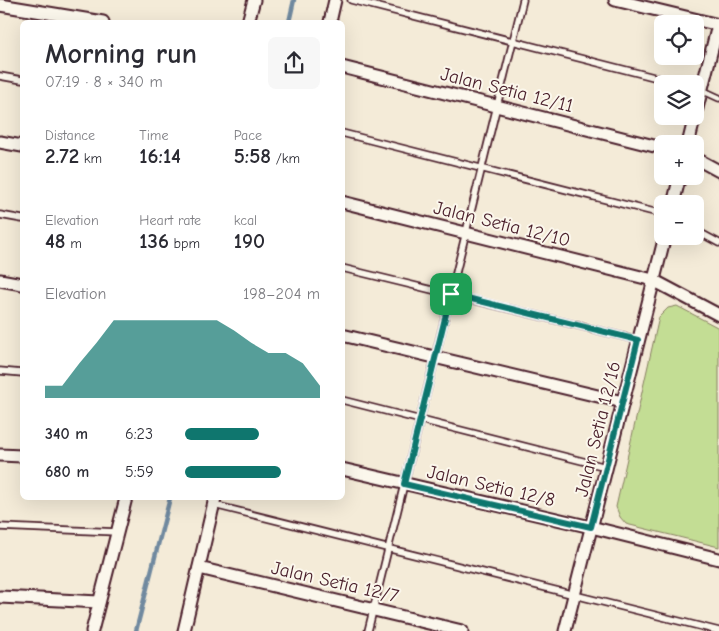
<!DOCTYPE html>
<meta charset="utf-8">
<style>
:root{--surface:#fff;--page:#f7f7f7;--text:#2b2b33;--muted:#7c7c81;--accent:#0f766e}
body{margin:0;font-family:"Comic Neue",sans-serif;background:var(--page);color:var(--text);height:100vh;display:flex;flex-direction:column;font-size:19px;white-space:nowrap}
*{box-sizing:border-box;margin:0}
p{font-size:16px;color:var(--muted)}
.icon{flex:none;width:28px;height:28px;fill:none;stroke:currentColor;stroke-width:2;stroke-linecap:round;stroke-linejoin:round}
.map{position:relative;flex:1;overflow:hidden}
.details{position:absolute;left:20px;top:20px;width:325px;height:480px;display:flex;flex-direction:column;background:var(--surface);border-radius:8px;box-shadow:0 5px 20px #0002}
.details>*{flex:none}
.buttons{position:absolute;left:654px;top:15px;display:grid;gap:10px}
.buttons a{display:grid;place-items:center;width:50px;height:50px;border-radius:8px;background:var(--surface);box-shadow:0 5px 20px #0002;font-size:25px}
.pin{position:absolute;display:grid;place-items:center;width:42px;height:42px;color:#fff;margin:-21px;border-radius:10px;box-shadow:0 2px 8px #0006}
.round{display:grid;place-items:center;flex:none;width:52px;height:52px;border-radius:8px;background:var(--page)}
.head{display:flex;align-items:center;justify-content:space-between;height:85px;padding:0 25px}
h1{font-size:28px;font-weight:800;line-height:38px}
.metrics{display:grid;grid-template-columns:repeat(3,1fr);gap:8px;height:85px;padding:5px 25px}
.metrics div{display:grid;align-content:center}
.metrics b{font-size:21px;font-weight:800}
.metrics small{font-size:14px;font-weight:400}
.metrics p{font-size:14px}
.chart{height:140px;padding:10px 25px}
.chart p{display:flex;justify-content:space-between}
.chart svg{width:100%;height:90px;margin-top:5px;fill:var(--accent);opacity:.7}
ul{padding:0 25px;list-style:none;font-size:16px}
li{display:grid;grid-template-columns:80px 60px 1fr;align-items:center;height:38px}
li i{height:12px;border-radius:6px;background:var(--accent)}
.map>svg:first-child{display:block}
.green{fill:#c3dd94;stroke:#867e60}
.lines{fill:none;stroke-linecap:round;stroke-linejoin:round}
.stream{stroke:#70899f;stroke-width:4.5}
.service-casing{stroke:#4a1f2b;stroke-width:9}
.minor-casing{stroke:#4a1f2b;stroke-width:15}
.service{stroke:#fbf7ec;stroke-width:5.5}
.minor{stroke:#fbf7ec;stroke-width:11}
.route-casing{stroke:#fff;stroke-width:10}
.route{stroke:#0f766e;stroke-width:6}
.labels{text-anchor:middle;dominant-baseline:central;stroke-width:4;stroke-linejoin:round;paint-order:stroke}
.street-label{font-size:19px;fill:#4a1f2b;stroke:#fbf7ec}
</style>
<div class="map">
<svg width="719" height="631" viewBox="0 0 719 631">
<rect width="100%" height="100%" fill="#f4ebd8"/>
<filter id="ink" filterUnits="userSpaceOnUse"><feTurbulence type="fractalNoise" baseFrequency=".02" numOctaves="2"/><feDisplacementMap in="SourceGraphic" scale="10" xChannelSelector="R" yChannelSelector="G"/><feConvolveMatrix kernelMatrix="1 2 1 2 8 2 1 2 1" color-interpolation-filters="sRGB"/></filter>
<g filter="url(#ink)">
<polygon class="green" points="677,306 719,328 719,547 626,524 620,517 616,507 659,317 668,308"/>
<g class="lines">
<g class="stream">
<polyline points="289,22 294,0"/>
<polyline points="136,631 170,498"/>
</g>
<g class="service-casing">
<g id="service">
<polyline points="351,0 681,84"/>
<polyline points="0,76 22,80"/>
<polyline points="695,87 719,98"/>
<polyline points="342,133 662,214"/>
<polyline points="0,215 22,219"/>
<polyline points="695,230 719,243"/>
<polyline points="342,268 638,340"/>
<polyline points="0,371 22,373"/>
<polyline points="342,400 606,467"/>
<polyline points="214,505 719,631"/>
<polyline points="0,527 117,532"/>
<polyline points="368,631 523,0"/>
</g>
</g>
<g class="minor-casing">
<g id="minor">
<polyline points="615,0 719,25"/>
<polyline points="0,5 103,22"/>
<polyline points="248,22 254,0"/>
<polyline points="330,22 335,0"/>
<polyline points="342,67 662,148"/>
<polyline points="695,116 718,25"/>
<polyline points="0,142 22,146"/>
<polyline points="688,144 695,116"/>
<polyline points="695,158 719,171"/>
<polyline points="342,202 653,280 719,315"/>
<polyline points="673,204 680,176"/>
<polyline points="0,280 22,284"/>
<polyline points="342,335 623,402"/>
<polyline points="0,455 22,456"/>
<polyline points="342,469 591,527 719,559"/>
<polyline points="199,568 462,631"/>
<polyline points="0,597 99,602"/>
<polyline points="92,631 126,498"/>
<polyline points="184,631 215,498"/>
<polyline points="565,631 665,236"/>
</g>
</g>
<use href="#service" class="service"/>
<use href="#minor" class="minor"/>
</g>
</g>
<g class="lines" filter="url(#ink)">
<g class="route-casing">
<polygon id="route" points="451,294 638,340 591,527 404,484"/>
</g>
<use href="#route" class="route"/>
</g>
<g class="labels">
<g class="street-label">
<text transform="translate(507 90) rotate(14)">Jalan Setia 12/11</text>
<text transform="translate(502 224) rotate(14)">Jalan Setia 12/10</text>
<text transform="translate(598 429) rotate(-76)">Jalan Setia 12/16</text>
<text transform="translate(491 486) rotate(13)">Jalan Setia 12/8</text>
<text transform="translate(335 582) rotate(13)">Jalan Setia 12/7</text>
</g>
</g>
</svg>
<div class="buttons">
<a><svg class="icon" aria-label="locate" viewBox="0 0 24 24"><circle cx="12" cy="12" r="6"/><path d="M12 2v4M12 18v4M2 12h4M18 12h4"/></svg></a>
<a><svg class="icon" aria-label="layers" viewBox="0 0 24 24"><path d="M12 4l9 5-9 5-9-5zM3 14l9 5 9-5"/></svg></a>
<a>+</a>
<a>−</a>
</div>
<div class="pin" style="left:451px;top:294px;background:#1e9e55"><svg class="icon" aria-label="arrive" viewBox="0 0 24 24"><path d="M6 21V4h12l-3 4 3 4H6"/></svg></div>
<section class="details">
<div class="head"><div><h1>Morning run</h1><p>07:19 · 8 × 340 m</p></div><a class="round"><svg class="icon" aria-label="share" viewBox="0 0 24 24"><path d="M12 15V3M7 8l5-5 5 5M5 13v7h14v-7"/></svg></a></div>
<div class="metrics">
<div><p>Distance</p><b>2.72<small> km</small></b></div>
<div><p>Time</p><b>16:14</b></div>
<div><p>Pace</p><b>5:58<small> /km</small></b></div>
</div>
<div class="metrics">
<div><p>Elevation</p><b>48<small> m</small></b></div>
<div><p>Heart rate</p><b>136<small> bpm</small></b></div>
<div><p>kcal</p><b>190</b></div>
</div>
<div class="chart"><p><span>Elevation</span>198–204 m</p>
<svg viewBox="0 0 160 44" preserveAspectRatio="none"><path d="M0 44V38L10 38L20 27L30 17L40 6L50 6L60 6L70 6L80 6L90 6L100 6L110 11L120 17L130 22L140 22L150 27L160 38V44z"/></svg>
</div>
<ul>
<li><b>340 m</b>6:23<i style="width:55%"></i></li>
<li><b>680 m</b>5:59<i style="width:71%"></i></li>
</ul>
</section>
</div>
